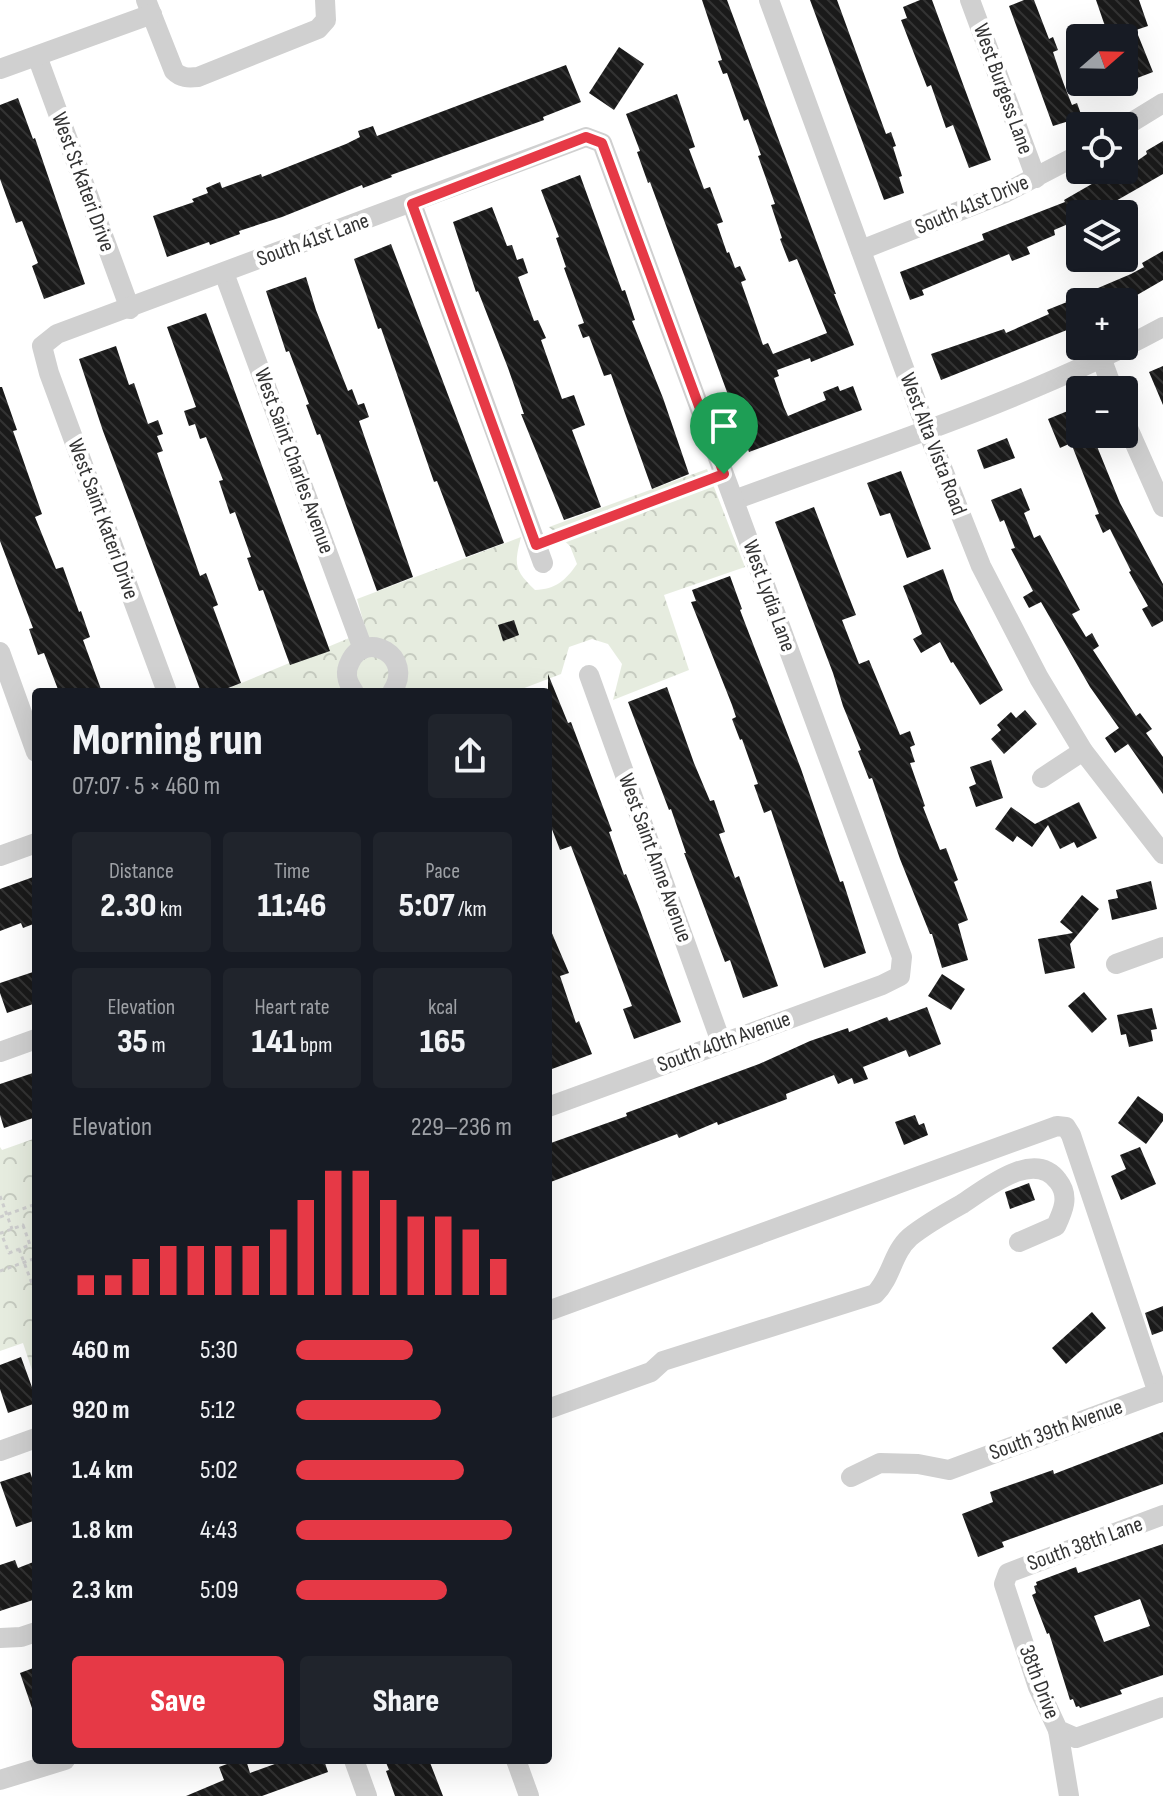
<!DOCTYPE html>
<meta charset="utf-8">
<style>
:root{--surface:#171b24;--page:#20242c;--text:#f1f3f6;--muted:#9ea1a6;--accent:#e63946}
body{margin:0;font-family:"Sofia Sans Condensed",sans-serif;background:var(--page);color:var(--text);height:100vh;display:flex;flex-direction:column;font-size:30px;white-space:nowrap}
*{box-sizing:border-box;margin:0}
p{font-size:26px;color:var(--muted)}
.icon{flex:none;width:44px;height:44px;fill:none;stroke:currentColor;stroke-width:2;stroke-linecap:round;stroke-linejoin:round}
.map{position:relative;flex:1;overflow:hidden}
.side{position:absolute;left:32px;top:688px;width:520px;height:1076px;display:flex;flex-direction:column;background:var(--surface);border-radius:8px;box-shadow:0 8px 32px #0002}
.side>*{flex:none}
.needle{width:52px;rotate:70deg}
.controls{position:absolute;left:1066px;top:24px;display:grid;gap:16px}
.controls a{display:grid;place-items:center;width:72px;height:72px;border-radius:8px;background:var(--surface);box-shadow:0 8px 32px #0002;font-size:40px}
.pin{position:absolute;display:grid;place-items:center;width:68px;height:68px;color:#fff;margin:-82px -34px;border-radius:50% 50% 50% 0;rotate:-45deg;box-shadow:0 0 8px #0007}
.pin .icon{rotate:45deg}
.round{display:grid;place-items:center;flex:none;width:84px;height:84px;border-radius:8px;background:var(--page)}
.summary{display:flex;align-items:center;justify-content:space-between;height:136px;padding:0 40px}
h1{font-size:44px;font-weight:800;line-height:60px}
.stats{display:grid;grid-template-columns:repeat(3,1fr);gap:12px;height:136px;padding:8px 40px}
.stats div{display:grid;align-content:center;border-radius:8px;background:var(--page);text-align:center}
.stats b{font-size:34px;font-weight:800}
.stats small{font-size:22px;font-weight:400}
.stats p{font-size:22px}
.chart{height:224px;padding:16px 40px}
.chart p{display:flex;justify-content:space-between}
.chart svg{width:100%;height:144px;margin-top:8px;stroke:var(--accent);stroke-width:6}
.cta{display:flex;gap:16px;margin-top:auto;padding:16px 40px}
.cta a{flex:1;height:92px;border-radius:8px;background:var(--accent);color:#fff;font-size:32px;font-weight:800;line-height:92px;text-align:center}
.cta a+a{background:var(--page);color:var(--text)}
ul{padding:0 40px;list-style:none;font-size:26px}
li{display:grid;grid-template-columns:128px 96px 1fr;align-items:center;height:60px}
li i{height:20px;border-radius:10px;background:var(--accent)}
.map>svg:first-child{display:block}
.park{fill:url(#park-crowns)}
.building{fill:url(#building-back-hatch);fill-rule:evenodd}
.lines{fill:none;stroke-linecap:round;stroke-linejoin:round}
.path{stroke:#cdcdcd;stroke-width:3;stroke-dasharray:4 4;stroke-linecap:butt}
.minor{stroke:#d0d0d0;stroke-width:20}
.route-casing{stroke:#fff;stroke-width:16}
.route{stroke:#e63946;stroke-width:10}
.labels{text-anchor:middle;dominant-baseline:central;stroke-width:8;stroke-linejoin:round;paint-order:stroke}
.street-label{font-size:22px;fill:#333;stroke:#fff}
</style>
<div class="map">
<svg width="1163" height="1796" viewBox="0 0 1163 1796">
<defs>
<pattern id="park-crowns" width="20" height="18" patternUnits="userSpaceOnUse" patternTransform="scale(2)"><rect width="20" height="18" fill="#e6ecdf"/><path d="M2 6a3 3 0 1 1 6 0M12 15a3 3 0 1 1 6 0" fill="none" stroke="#c6cbc0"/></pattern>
<pattern id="building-back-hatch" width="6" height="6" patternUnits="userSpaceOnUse" patternTransform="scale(2)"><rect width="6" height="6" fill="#1a1a1a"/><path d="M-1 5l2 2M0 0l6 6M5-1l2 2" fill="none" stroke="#333"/></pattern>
</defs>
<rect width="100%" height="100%" fill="#fff"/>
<g class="park">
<path d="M707,469l38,98 -81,28 25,75 -76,30 9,-36 -14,-20 -16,-5 -23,8 -8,27 -47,18h-294l146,-61 -9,-32 164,-62c-7,28 -7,33 14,53 21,-1 30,-9 42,-26l-7,-18 -21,-19z"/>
<polygon points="36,1138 36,1382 23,1343 0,1351 0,1147 2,1150"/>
</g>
<g class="building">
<polygon points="702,0 727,0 836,294 834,294 854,345 811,362 810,358 777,370 779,376 774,378 784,407 788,416 826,400 823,392 838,386 840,391 853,386 862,410 749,452 650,182 648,183 637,152 640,151 626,114 677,94 695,147 689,149 704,189 710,187 723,222 717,224 727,253 729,252 735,268 740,266 746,280 741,282 763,345 768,343 773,354 827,333 797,259 789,262 780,239 782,238 771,205 775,204 758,156 761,155 748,119 744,121 727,73 723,74 718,61 722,60"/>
<polygon points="810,0 837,0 886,134 891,132 896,146 893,147 902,176 899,177 904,193 884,200"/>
<polygon points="920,0 932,0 991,160 969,168 953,125 946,128 931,85 927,87 901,20 907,18 903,7"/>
<polygon points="1024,0 1034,0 1049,39 1053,37 1058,50 1053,52 1063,82 1072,105 1077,103 1082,117 1053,126 1009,6"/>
<polygon points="1096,0 1139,0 1148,26 1136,30 1153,72 1124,83 1124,38 1117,38 1114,30 1107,32"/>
<polygon points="619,47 644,64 614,110 589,93"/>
<polygon points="566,65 581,102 543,117 544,120 391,175 392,177 363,188 362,185 282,217 239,231 240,234 210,245 209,242 167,257 153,216 194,202 192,199 208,193 206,188 220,182 222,188 261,174 262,177 346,144 360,137 358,131 373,126 377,136"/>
<polygon points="18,98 33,139 35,138 85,284 44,299 32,266 38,263 22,221 16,223 0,179 0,105"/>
<polygon points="1163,141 1163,174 1093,214 1080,214 1080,219 1054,230 1055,235 1027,247 1030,254 1012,261 1009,254 922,290 924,295 910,300 900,272 984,240 982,234 1065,202 1064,200 1097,181 1124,170 1147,154 1146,151"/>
<polygon points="580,175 622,291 625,290 635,320 632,321 663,398 689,474 652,489 611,374 604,376 589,336 583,338 578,325 584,323 564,268 566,267 556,238 559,237 541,190"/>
<polygon points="492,207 507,246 512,245 517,260 523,258 528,273 518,277 534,321 538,320 546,338 541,340 562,399 574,395 585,425 572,430 601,507 564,520 521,414 524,414 508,368 478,291 476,292 453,222"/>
<polygon points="391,244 504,543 466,557 437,481 434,482 392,360 381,328 378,329 354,259"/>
<polygon points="1163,251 1163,280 1125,302 1065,302 1131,274 1144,267 1142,263"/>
<polygon points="306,277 316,310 348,391 352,389 358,405 364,403 369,417 359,421 413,577 377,591 320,434 317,435 306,405 309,404 289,351 286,352 266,291"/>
<polygon points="1067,302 1077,326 941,380 931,354 1004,329 1006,333 1049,314 1047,310"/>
<polygon points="206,313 330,651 290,665 263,590 259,591 247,558 251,557 235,512 230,514 219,481 223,480 206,437 200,439 195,424 189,426 184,411 196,407 167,327"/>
<polygon points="116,346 129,385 134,383 148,424 158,420 163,434 157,436 163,451 157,453 200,576 206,573 218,605 213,607 241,683 218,692 201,692 103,431 79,359"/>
<polygon points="1163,366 1163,405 1149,372"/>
<polygon points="0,387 2,387 17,430 13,431 42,514 35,517 56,569 63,567 79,612 81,611 90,637 83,640 102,692 59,692 44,653 38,655 29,629 33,628 0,541"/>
<polygon points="1080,406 1080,434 1092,434 1120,503 1163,584 1163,621 1152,627 1142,609 1148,606 1129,572 1131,571 1110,529 1103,533 1095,515 1099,514 1071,443 1060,448 1048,419"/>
<polygon points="1007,438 1015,458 984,469 977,450"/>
<polygon points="901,471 931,549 907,558 890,513 880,516 867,483"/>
<polygon points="1021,488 1030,510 1024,513 1034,538 1040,535 1080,610 1072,614 1086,637 1092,633 1099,646 1093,650 1136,716 1140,713 1152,729 1146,733 1163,757 1163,794 1128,744 1115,753 1105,738 1119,728 1090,687 1041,602 1029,608 1023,597 1033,591 1011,549 1015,548 1004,520 1000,522 991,500"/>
<polygon points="814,507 856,615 842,620 859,664 869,660 900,735 910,731 915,745 910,747 915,762 910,763 925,806 923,807 940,850 946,848 958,880 954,882 968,920 958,924 968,960 942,968 932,934 930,934 900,859 872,778 869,779 858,751 861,750 843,706 833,673 775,522"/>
<polygon points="943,569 954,600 1003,690 980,705 953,662 951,663 940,642 921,653 913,639 922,634 903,586"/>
<polygon points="730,576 742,609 740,610 801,769 840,882 843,881 866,953 824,968 771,810 764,813 754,785 758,784 742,739 740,740 732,719 736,717 732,705 691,602 696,601 692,590"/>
<polygon points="514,620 519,635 503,641 498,625"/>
<polygon points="548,674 568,723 571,722 612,831 609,832 624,875 626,874 639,907 681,1022 634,1039 623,1009 632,1006 571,846 560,850 548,819"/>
<polygon points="667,687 694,763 710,801 714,800 725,832 719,834 735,878 739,876 778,986 743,998 730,960 725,962 684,853 686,853 671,809 669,810 628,702"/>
<polygon points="1025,710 1037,724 1004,754 991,739 1001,730 997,725 1011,712 1016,718"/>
<polygon points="991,760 1003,798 976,807 969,787 976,784 970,767"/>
<polygon points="1079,802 1097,838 1077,848 1074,842 1060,849 1048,825 1032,847 1017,836 1013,842 995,829 1011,807 1035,824"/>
<polygon points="36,876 36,923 23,928 21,923 0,931 0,889"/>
<polygon points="1151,881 1157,909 1112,920 1108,900 1118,898 1116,890"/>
<polygon points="1082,895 1099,909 1070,944 1075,968 1045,974 1038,939 1073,933 1060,922"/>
<polygon points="548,924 569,973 560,976 576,1023 579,1021 592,1054 552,1069 548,1059"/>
<polygon points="36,971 36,1003 7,1013 0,993 0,983"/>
<polygon points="942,974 965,989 951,1010 928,996"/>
<polygon points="1084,992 1107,1019 1092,1033 1068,1006"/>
<polygon points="927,1007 941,1044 909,1057 906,1050 863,1067 868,1079 854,1084 852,1078 838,1084 834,1075 786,1094 787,1099 718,1125 717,1122 679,1138 677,1134 548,1183 548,1144 627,1116 626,1113 759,1064 810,1041 848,1028 849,1032 887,1017 889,1021"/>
<polygon points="1152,1008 1157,1029 1151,1030 1153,1041 1129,1047 1126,1034 1121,1035 1117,1015"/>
<polygon points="36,1072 36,1117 4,1128 0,1115 0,1084"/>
<polygon points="1138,1096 1163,1114 1163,1121 1146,1144 1118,1123"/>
<polygon points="915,1115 919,1125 924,1123 928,1135 904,1145 895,1122"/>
<polygon points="1140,1147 1156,1184 1121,1200 1111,1176 1126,1169 1120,1155"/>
<polygon points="1029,1183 1035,1200 1010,1209 1005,1192"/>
<polygon points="1163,1306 1163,1331 1152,1335 1145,1313"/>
<polygon points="1092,1312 1106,1328 1066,1364 1052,1348"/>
<polygon points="21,1357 33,1390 36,1389 36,1403 8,1413 0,1389 0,1365"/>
<polygon points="1163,1432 1163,1484 1002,1542 1004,1547 978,1557 962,1514 993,1502 990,1492 1053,1470 1054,1474"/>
<polygon points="30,1472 36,1489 36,1520 16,1527 0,1482"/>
<path d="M1163,1544v131l-43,15 2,4 -42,14 -1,-2 -3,1 -3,-8 -3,1 -21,-67 -2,1 -15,-39 4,-2 -2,-7 3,-1 -1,-3 40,-15 2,6zM1140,1599l10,27 -46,16 -10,-26z"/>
<polygon points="15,1560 18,1568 36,1561 36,1599 0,1611 0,1565"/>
<polygon points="36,1667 36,1714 34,1714 20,1673"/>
<polygon points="238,1760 246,1760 250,1773 286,1760 324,1760 328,1772 262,1796 186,1796 224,1780 219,1767"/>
<polygon points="385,1760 429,1760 443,1796 395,1796 386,1771 389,1770"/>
</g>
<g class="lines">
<g class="path">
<polyline points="552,539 709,480"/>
<polyline points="0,1196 12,1229"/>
<polyline points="0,1217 36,1204"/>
<polygon points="23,1225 30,1245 9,1253 1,1233"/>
<polyline points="19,1249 36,1294"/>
<polyline points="0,1271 36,1258"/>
</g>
<g class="minor">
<path d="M146,0l28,71c7,7 14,7 24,6l120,-48 8,-9 -1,-20"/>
<polyline points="769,0 920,412 981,566 1039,678 1083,751 1163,854"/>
<polyline points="970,0 1036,178"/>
<polyline points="37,56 130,309"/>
<polyline points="0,69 152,14"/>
<polyline points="1124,127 1163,103"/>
<polyline points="412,204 543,563"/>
<polyline points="861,250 1005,193 1080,154"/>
<polyline points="224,273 363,649"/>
<polyline points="1102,360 1113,390"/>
<polyline points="1124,419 1163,507"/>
<path d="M734,500c144,-53 294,-100 429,-173"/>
<polyline points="0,652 36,752"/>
<polyline points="589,675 721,1042"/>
<polyline points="167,692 49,373 42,346 57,334 586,137 602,143 902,957 900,976 882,985 548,1107"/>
<path d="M354,692c-7,-10 -10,-19 -4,-30 15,-33 66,-6 42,30"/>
<polyline points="1042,778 1083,751"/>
<polyline points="0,856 36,843"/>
<polyline points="1116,964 1163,947"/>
<polyline points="0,1052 36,1039"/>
<polyline points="548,1311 1057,1126 1066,1127 1071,1135 1158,1393"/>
<path d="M548,1409l103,-37 12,-11 212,-67c17,-17 17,-41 35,-57 16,-13 34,-23 52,-33 23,-15 72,-56 96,-23 12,15 5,30 -2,45l-37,16"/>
<polyline points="0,1451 36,1438"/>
<polyline points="851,1477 880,1463 918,1464 949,1470 1163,1391"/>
<polyline points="1163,1515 1008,1573 1004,1584 1038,1687 1058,1730 1076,1738 1163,1707"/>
<polyline points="0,1638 21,1637 36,1632"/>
<polyline points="1058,1730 1069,1796"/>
<polyline points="354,1760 367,1796"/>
<polyline points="516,1760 529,1796"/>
<polyline points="0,1780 65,1760"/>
</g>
</g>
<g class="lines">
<g class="route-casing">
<polygon id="route" points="586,137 602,143 724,474 536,545 412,204"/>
</g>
<use href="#route" class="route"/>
</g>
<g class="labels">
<g class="street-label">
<text transform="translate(1003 89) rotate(70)">West Burgess Lane</text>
<text transform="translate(83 182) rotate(70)">West St Kateri Drive</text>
<text transform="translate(972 205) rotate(-23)">South 41st Drive</text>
<text transform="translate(313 240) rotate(-20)">South 41st Lane</text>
<text transform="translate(933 444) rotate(69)">West Alta Vista Road</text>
<text transform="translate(294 461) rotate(70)">West Saint Charles Avenue</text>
<text transform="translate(103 519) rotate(70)">West Saint Kateri Drive</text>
<text transform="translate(769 596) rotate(70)">West Lydia Lane</text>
<text transform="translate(655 858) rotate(70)">West Saint Anne Avenue</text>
<text transform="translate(724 1042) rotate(-20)">South 40th Avenue</text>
<text transform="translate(1056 1430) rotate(-20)">South 39th Avenue</text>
<text transform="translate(1085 1544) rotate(-20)">South 38th Lane</text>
<text transform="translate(1039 1682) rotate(69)">38th Drive</text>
</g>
</g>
</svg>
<div class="controls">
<a><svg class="needle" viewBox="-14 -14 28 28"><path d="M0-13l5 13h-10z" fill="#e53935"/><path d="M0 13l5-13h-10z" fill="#9ea1a6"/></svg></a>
<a><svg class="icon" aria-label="locate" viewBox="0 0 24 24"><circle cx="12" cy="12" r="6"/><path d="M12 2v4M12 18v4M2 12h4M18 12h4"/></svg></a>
<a><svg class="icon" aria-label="layers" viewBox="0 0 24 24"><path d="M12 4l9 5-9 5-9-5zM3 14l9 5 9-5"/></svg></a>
<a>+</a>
<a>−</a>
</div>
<div class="pin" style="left:724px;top:474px;background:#1e9e55"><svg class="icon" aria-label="arrive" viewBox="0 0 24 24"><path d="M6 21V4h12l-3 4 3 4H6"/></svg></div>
<section class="side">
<div class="summary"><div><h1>Morning run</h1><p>07:07 · 5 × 460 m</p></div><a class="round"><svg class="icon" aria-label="share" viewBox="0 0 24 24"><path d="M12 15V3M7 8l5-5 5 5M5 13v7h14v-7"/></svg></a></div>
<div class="stats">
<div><p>Distance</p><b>2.30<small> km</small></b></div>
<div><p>Time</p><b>11:46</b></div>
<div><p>Pace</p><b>5:07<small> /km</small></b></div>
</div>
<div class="stats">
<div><p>Elevation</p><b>35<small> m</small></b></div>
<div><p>Heart rate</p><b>141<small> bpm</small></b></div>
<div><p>kcal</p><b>165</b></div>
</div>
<div class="chart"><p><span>Elevation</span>229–236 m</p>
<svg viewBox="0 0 160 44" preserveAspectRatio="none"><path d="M5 44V38M15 44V38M25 44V33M35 44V29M45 44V29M55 44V29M65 44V29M75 44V24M85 44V15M95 44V6M105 44V6M115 44V15M125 44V20M135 44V20M145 44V24M155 44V33"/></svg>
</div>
<ul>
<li><b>460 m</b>5:30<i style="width:54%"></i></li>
<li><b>920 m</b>5:12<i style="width:67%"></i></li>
<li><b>1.4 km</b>5:02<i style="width:78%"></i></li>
<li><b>1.8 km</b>4:43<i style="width:100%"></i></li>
<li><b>2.3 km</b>5:09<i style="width:70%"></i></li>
</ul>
<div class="cta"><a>Save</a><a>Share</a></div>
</section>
</div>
